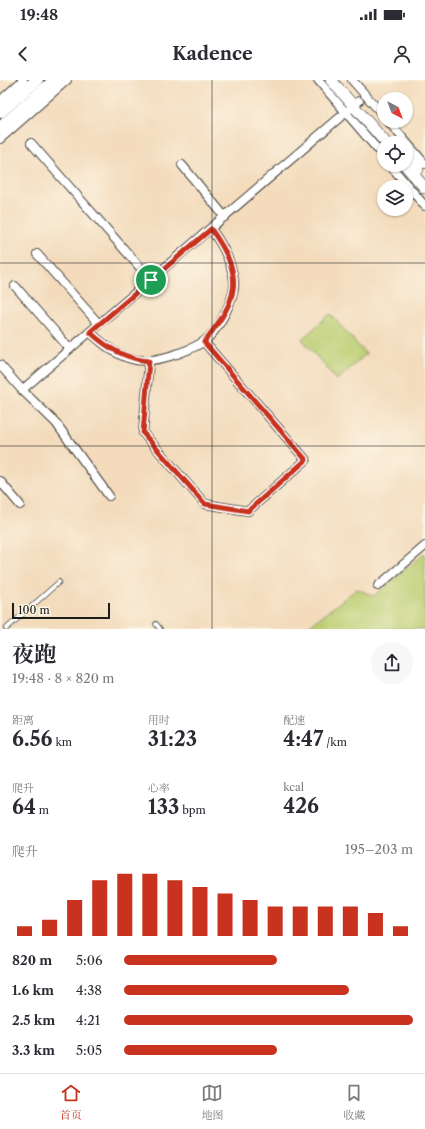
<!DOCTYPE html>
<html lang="zh">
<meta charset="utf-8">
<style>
:root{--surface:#fff;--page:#f7f7f7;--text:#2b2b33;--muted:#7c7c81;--line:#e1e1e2;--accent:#c8321e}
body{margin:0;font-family:"Libre Caslon Text","Noto Serif SC",serif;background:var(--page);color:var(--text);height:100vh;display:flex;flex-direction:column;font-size:15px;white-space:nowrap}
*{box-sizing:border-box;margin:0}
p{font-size:13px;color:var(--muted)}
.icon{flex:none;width:22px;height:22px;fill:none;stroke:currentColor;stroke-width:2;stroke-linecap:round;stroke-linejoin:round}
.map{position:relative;height:549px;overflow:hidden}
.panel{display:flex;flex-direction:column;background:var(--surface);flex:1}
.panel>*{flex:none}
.needle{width:26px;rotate:139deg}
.fabs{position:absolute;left:377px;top:12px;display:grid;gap:8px}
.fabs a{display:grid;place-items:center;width:36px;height:36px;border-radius:50%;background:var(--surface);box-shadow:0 1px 3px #0004;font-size:20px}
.scale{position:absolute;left:12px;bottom:10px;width:98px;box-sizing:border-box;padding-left:4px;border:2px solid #1c1c1c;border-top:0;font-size:11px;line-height:14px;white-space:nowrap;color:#1c1c1c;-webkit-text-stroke:3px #fcf5e5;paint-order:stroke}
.pin{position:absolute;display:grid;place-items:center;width:34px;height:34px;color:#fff;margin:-17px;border:2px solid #fff;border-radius:50%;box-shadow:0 1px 4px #0007}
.round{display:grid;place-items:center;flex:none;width:42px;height:42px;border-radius:21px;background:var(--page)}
.summary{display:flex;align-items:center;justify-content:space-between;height:68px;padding:0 12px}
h1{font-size:22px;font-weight:700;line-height:30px}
.figures{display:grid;grid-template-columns:repeat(3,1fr);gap:6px;height:68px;padding:4px 12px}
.figures div{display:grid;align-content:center}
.figures b{font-size:20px;font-weight:700}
.figures small{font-size:11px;font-weight:400}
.figures p{font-size:11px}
.chart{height:112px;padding:8px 12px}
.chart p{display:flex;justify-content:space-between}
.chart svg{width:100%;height:72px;margin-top:4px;stroke:var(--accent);stroke-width:6}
ul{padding:0 12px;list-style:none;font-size:13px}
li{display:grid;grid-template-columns:64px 48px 1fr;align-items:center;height:30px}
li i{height:10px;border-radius:5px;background:var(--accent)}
.status{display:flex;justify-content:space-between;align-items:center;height:28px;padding:0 20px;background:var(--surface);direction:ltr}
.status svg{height:11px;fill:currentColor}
header{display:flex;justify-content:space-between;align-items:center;height:52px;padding:0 12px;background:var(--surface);font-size:18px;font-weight:700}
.tab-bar{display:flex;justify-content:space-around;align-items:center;height:56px;border-top:1px solid var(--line);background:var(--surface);font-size:11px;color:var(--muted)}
.tab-bar a{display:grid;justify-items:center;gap:2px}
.tab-bar .on{color:var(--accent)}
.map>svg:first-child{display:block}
.green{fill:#bacd70;stroke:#6b7446}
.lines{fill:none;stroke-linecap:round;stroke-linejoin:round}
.service-casing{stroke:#3c3934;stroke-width:5.5}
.minor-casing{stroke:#3c3934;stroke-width:10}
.secondary-casing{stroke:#3c3934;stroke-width:12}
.primary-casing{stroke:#3c3934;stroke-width:14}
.service{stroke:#fff;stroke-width:4}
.minor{stroke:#fff;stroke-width:8}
.secondary{stroke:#fff;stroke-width:11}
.primary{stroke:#fff;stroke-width:12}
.route-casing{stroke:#fff;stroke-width:8}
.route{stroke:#c8321e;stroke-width:5}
.grid{fill:none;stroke:#1c1c1c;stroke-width:1;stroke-opacity:0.55}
</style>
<div class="status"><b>19:48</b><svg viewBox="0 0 49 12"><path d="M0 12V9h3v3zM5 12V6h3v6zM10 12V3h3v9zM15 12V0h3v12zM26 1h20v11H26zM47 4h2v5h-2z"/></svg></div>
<header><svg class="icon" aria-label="back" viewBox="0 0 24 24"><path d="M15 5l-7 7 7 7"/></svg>Kadence<svg class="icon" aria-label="person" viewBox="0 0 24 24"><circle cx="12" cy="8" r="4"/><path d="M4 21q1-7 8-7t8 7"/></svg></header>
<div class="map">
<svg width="425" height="549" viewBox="0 0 425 549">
<rect width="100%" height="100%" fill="#fcf5e5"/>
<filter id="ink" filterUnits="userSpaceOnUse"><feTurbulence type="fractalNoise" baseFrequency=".025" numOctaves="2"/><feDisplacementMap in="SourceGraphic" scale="8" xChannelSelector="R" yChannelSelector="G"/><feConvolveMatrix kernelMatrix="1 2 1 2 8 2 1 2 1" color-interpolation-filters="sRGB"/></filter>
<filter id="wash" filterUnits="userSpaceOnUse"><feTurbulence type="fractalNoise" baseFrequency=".012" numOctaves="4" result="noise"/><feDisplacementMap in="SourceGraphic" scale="16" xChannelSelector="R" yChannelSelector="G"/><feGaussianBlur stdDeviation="0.9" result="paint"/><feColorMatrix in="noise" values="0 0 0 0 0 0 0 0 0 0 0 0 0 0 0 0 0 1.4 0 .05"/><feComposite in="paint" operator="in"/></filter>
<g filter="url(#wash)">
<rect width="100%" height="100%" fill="#f3dbbc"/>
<g class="green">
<polygon points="330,234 366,274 337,300 302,259"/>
<polygon points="425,473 425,549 305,549 357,509 374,516"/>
</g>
</g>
<g filter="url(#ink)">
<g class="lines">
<g class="service-casing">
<g id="service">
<polyline points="156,544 160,549"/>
<polyline points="6,549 59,502"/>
</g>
</g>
<g class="minor-casing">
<g id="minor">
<polyline points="318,0 384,77"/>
<polyline points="352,0 384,36"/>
<polyline points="0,21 23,0"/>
<polyline points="388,41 425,84"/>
<polyline points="0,59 67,0"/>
<polyline points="31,63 151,200"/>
<polyline points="182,85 225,137"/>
<polyline points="390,85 425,126"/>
<polyline points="37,174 99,244"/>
<polyline points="15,206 70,269"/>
<path d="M90,252c13,12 28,25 46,28 19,3 51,-8 67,-18 14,-9 33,-44 31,-61 -2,-18 -12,-37 -23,-52"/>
<polyline points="149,281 143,353 205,424 248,431 306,380 204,262"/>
<polyline points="0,285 22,310 56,343 109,416"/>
<polyline points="22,310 359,21"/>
<polyline points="0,401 20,425"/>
<polyline points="378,506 425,466"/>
</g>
</g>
<g class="secondary-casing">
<g id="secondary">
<polyline points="331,0 386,63"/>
<polyline points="406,75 418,89"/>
<polyline points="405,85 425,108"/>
</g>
</g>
<g class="primary-casing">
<g id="primary">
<polyline points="0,32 37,0"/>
<polyline points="0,48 55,0"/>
</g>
</g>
<use href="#service" class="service"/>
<use href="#minor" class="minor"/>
<use href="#secondary" class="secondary"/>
<use href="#primary" class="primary"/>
</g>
</g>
<g class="lines" filter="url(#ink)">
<g class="route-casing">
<path id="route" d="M211,149c34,48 28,69 -7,113l102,118 -58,51 -43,-7 -62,-71 6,-72c-24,-2 -42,-13 -59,-29z"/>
</g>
<use href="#route" class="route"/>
</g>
<path class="grid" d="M212,0v549M0,183h425M0,366h425"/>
</svg>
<div class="fabs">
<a><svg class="needle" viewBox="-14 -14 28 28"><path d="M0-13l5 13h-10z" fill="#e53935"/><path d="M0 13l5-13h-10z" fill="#7c7c81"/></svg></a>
<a><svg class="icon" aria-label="locate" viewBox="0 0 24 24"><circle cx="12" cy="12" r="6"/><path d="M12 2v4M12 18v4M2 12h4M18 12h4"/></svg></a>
<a><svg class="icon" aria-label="layers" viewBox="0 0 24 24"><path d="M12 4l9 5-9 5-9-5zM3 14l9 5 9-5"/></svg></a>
</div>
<div class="scale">100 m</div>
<div class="pin" style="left:151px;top:200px;background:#1e9e55"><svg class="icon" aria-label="arrive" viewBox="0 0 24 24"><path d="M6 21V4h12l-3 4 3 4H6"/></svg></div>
</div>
<section class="panel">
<div class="summary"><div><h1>夜跑</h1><p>19:48 · 8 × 820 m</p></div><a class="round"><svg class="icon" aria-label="share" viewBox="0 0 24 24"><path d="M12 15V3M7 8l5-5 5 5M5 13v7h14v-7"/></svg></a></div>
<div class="figures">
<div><p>距离</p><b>6.56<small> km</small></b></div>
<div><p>用时</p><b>31:23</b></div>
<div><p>配速</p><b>4:47<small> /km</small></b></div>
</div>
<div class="figures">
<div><p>爬升</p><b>64<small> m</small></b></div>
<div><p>心率</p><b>133<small> bpm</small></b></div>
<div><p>kcal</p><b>426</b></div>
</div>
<div class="chart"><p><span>爬升</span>195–203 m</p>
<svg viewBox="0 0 160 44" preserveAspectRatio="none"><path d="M5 44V38M15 44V34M25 44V22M35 44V10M45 44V6M55 44V6M65 44V10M75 44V14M85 44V18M95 44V22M105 44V26M115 44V26M125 44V26M135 44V26M145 44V30M155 44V38"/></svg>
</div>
<ul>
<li><b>820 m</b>5:06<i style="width:53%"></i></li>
<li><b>1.6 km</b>4:38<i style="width:78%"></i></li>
<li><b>2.5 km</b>4:21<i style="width:100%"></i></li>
<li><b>3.3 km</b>5:05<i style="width:53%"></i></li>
</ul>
</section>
<nav class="tab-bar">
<a class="on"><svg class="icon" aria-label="home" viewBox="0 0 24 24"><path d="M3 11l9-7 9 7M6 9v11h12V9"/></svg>首页</a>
<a><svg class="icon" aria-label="map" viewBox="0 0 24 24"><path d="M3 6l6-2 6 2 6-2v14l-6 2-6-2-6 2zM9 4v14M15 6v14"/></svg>地图</a>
<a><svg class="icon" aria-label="saved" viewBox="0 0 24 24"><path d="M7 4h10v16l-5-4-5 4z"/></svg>收藏</a>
</nav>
